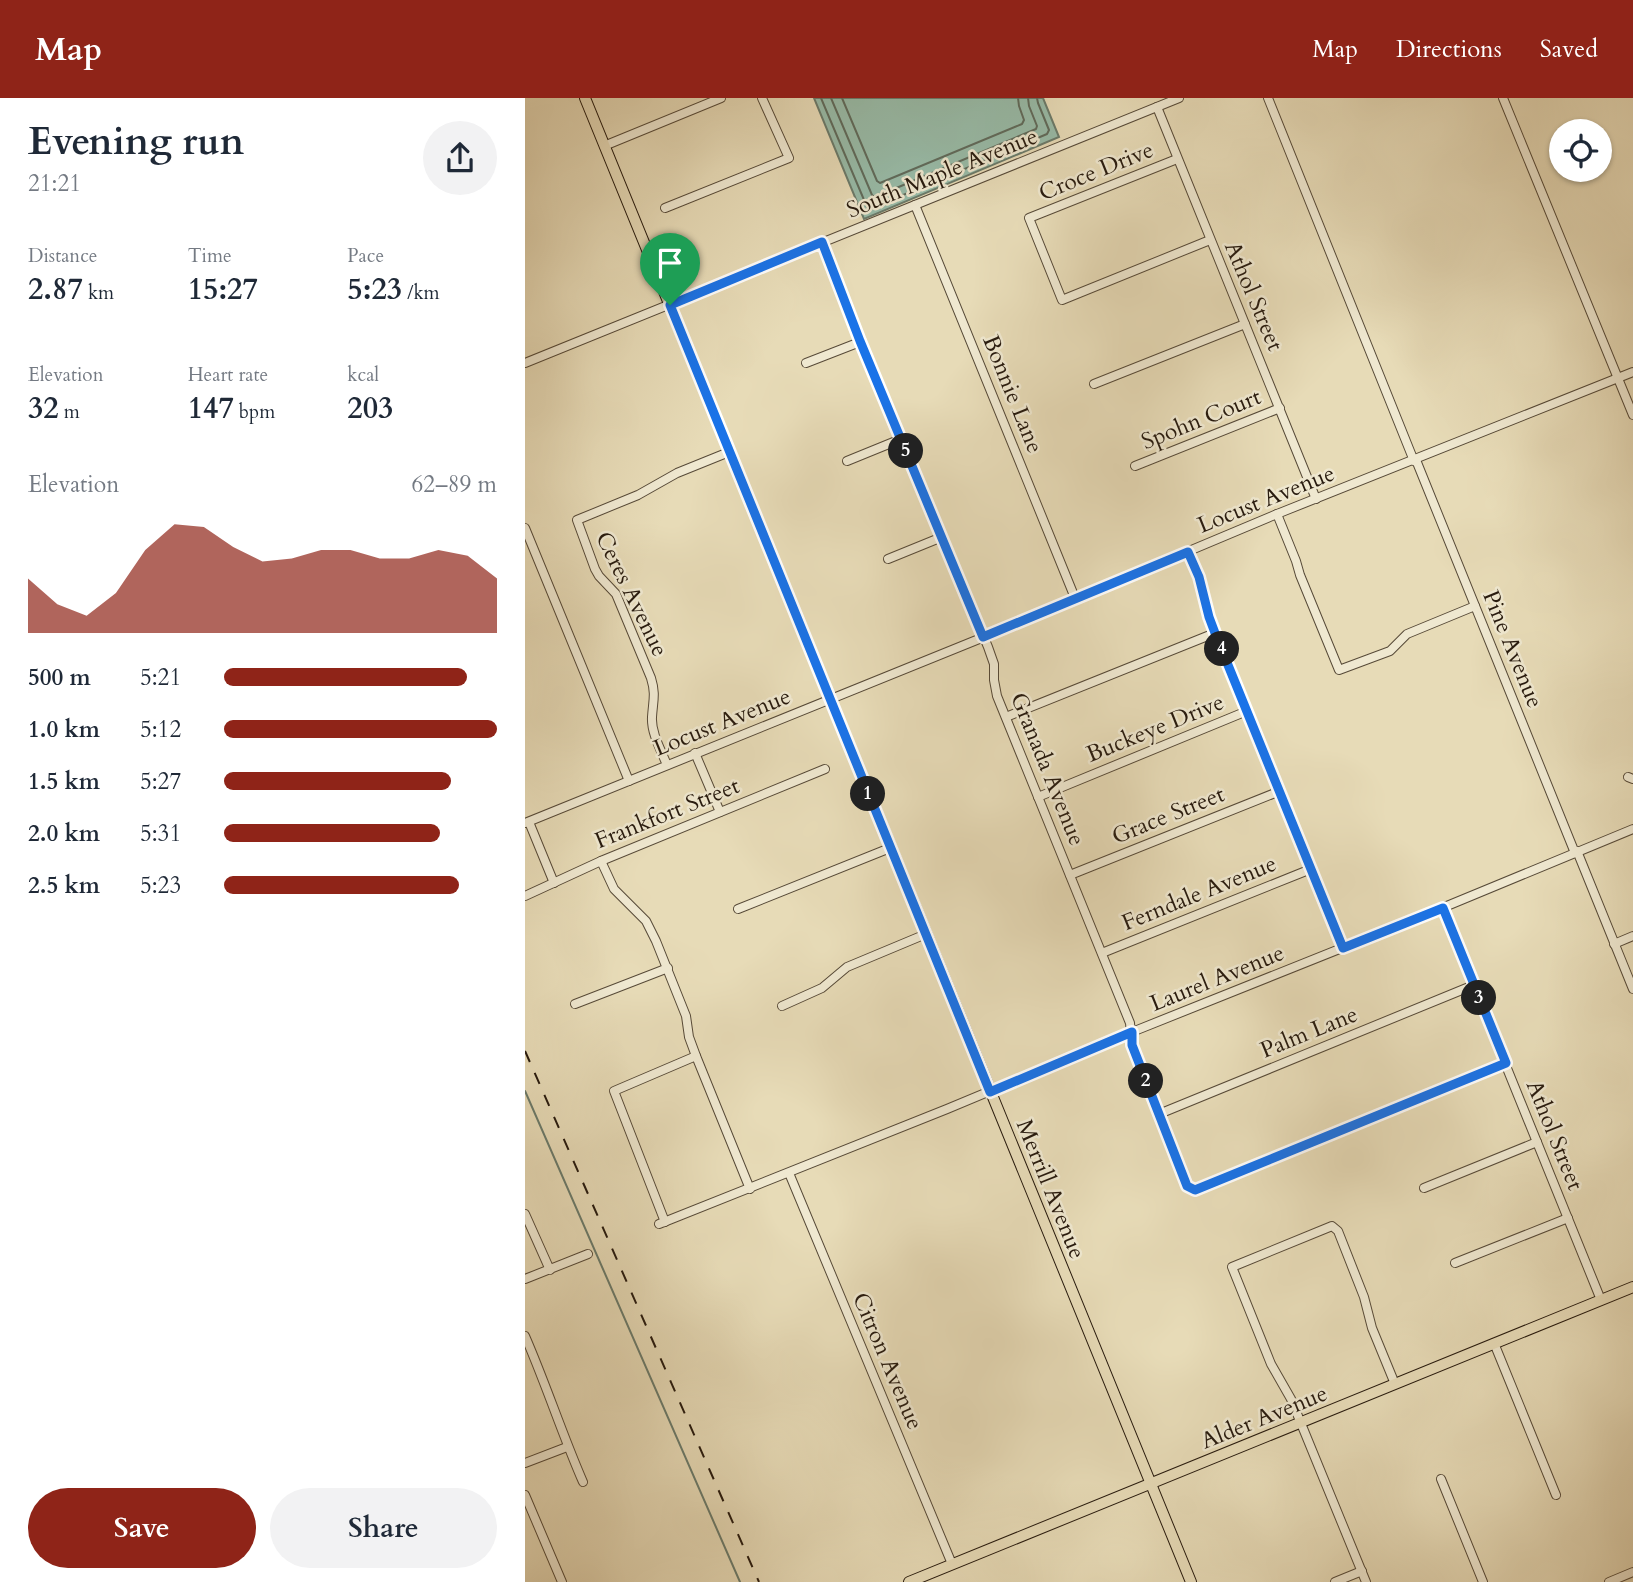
<!DOCTYPE html>
<meta charset="utf-8">
<style>
:root{--surface:#fff;--page:#f2f2f3;--text:#1f2937;--muted:#747a83;--accent:#8f2418}
body{margin:0;font-family:Cardo,serif;background:var(--page);color:var(--text);height:100vh;display:flex;flex-direction:column;font-size:26px;white-space:nowrap}
*{box-sizing:border-box;margin:0}
p{font-size:23px;color:var(--muted)}
.icon{flex:none;width:38px;height:38px;fill:none;stroke:currentColor;stroke-width:2;stroke-linecap:round;stroke-linejoin:round}
.map{position:relative;flex:1;overflow:hidden}
.sheet{display:flex;flex-direction:column;background:var(--surface);width:525px}
.sheet>*{flex:none}
.fabs{position:absolute;left:1024px;top:21px;display:grid;gap:14px}
.fabs a{display:grid;place-items:center;width:63px;height:63px;border-radius:50%;background:var(--surface);box-shadow:0 2px 5px #0004;font-size:35px}
.pin{position:absolute;display:grid;place-items:center;width:60px;height:60px;color:#fff;margin:-72px -30px;border-radius:50% 50% 50% 0;rotate:-45deg;box-shadow:0 0 7px #0007}
.pin .icon{rotate:45deg}
.km{position:absolute;width:35px;height:35px;margin:-18px;border-radius:50%;background:#222;color:#fff;font-size:19px;line-height:35px;text-align:center}
.round{display:grid;place-items:center;flex:none;width:74px;height:74px;border-radius:37px;background:var(--page)}
.overview{display:flex;align-items:center;justify-content:space-between;height:119px;padding:0 28px}
h1{font-size:38px;font-weight:800;line-height:52px}
.figures{display:grid;grid-template-columns:repeat(3,1fr);gap:10px;height:119px;padding:7px 28px}
.figures div{display:grid;align-content:center}
.figures b{font-size:30px;font-weight:800}
.figures small{font-size:19px;font-weight:400}
.figures p{font-size:19px}
.chart{height:196px;padding:14px 28px}
.chart p{display:flex;justify-content:space-between}
.chart svg{width:100%;height:126px;margin-top:7px;fill:var(--accent);opacity:.7}
.primary-button{display:flex;gap:14px;margin-top:auto;padding:14px 28px}
.primary-button a{flex:1;height:80px;border-radius:42px;background:var(--accent);color:#fff;font-size:28px;font-weight:800;line-height:80px;text-align:center}
.primary-button a+a{background:var(--page);color:var(--text)}
ul{padding:0 28px;list-style:none;font-size:23px}
li{display:grid;grid-template-columns:112px 84px 1fr;align-items:center;height:52px}
li i{height:18px;border-radius:9px;background:var(--accent)}
header{display:flex;align-items:center;gap:42px;box-sizing:border-box;height:98px;padding:0 35px;background:var(--accent);color:#fff}
header strong{font-size:33px}
nav{display:flex;gap:38px;margin-inline-start:auto;font-size:24px}
main{display:flex;flex:1;min-height:0}
.map>svg:first-child{display:block}
.water{fill:#98bca9;stroke:#6b7b6b;stroke-width:2}
.lines{fill:none;stroke-linecap:round;stroke-linejoin:round}
.shore{stroke:#606b5c;stroke-width:2}
.stream{stroke:#6b7b6b;stroke-width:2}
.minor-casing{stroke:#574a38;stroke-width:10}
.major-casing{stroke:#271a0e;stroke-width:12}
.minor{stroke:#efe8d0;stroke-width:8}
.major{stroke:#e7dbb7;stroke-width:10}
.rail{stroke:#271a0e;stroke-width:2;stroke-dasharray:12 12;stroke-linecap:butt}
.route-casing{stroke:#fff;stroke-width:14}
.route{stroke:#1a73e8;stroke-width:9}
.labels{text-anchor:middle;dominant-baseline:central;stroke-width:5;stroke-linejoin:round;paint-order:stroke}
.street-label{font-size:23px;fill:#271a0e;stroke:#efe8d0}
</style>
<header>
<strong>Map</strong>
<nav><a>Map</a><a>Directions</a><a>Saved</a></nav>
</header>
<main>
<section class="sheet">
<div class="overview"><div><h1>Evening run</h1><p>21:21</p></div><a class="round"><svg class="icon" aria-label="share" viewBox="0 0 24 24"><path d="M12 15V3M7 8l5-5 5 5M5 13v7h14v-7"/></svg></a></div>
<div class="figures">
<div><p>Distance</p><b>2.87<small> km</small></b></div>
<div><p>Time</p><b>15:27</b></div>
<div><p>Pace</p><b>5:23<small> /km</small></b></div>
</div>
<div class="figures">
<div><p>Elevation</p><b>32<small> m</small></b></div>
<div><p>Heart rate</p><b>147<small> bpm</small></b></div>
<div><p>kcal</p><b>203</b></div>
</div>
<div class="chart"><p><span>Elevation</span>62–89 m</p>
<svg viewBox="0 0 160 44" preserveAspectRatio="none"><path d="M0 44V25L10 34L20 38L30 30L40 15L50 6L60 7L70 14L80 19L90 18L100 15L110 15L120 18L130 18L140 15L150 17L160 25V44z"/></svg>
</div>
<ul>
<li><b>500 m</b>5:21<i style="width:89%"></i></li>
<li><b>1.0 km</b>5:12<i style="width:100%"></i></li>
<li><b>1.5 km</b>5:27<i style="width:83%"></i></li>
<li><b>2.0 km</b>5:31<i style="width:79%"></i></li>
<li><b>2.5 km</b>5:23<i style="width:86%"></i></li>
</ul>
<div class="primary-button"><a>Save</a><a>Share</a></div>
</section>
<div class="map">
<svg width="1108" height="1484" viewBox="0 0 1108 1484">
<rect width="100%" height="100%" fill="#e7dbb7"/>
<filter id="stains"><feTurbulence type="fractalNoise" baseFrequency=".00286" numOctaves="4"/><feColorMatrix values="0 0 0 0 .2 0 0 0 0 .09 0 0 0 0 .02 0 0 0 .5 -.17"/></filter>
<radialGradient id="worn" r=".72"><stop offset=".6" stop-color="#630" stop-opacity="0"/><stop offset="1" stop-color="#630" stop-opacity=".3"/></radialGradient>
<polygon class="water" points="289,0 518,0 534,39 339,121"/>
<g class="lines">
<g class="shore">
<polyline points="296,0 342,109 345,111 522,36 524,32 513,5 512,0"/>
<polyline points="306,0 347,97 350,99 511,31 512,28 504,8 503,0"/>
<polyline points="317,0 352,83 355,85 497,26 499,22 494,8 493,0"/>
</g>
<polyline class="stream" points="0,993 215,1484"/>
<g class="minor-casing">
<g id="minor">
<polyline points="743,0 889,363"/>
<polyline points="978,0 1108,317"/>
<polyline points="632,9 791,401"/>
<polyline points="79,48 196,0"/>
<polyline points="652,61 504,120 537,202 685,142"/>
<polyline points="390,107 550,500"/>
<polyline points="140,110 264,60 237,0"/>
<polyline points="297,144 335,244 463,549 469,566 469,582 472,598 605,925 607,947 662,1088 670,1092 981,966"/>
<polyline points="0,265 654,0"/>
<polyline points="281,265 335,244"/>
<polyline points="569,286 720,226"/>
<polyline points="891,362 1050,755"/>
<polyline points="322,363 376,341"/>
<polyline points="610,368 755,310"/>
<polyline points="752,416 771,463 775,477 814,572 865,553 882,536 950,508"/>
<polyline points="0,430 104,683"/>
<polyline points="663,454 674,479 684,519 690,535 818,850"/>
<polyline points="363,461 417,439"/>
<polyline points="481,619 690,535"/>
<polyline points="170,655 195,714"/>
<path d="M142,667c-6,-15 -16,-32 -15,-48 1,-16 4,-23 -1,-39l-35,-84 -17,-18 -4,-7 -18,-49 61,-25 39,-22 52,-21"/>
<polyline points="1103,679 1108,681"/>
<polyline points="513,699 722,613"/>
<polyline points="4,724 29,785"/>
<polyline points="0,725 459,539 752,416 1108,274"/>
<polyline points="1052,753 1108,891"/>
<polyline points="76,763 89,791 121,823 131,843 161,918 164,939 171,958 225,1091"/>
<polyline points="545,777 755,693"/>
<polyline points="0,798 76,763 300,671"/>
<polyline points="917,810 1076,1202"/>
<polyline points="213,811 365,750"/>
<polyline points="1089,846 1108,838"/>
<polyline points="577,855 786,771"/>
<polyline points="50,906 143,870"/>
<polyline points="257,908 297,890 322,869 401,836"/>
<polyline points="634,1016 949,887"/>
<polyline points="264,1075 427,1466"/>
<polyline points="899,1090 1012,1044"/>
<polyline points="0,1116 25,1172"/>
<polyline points="140,1124 89,993 171,958"/>
<polyline points="134,1126 422,1011 607,934 917,810 1108,731"/>
<polyline points="930,1165 1043,1120"/>
<polyline points="0,1181 63,1156"/>
<path d="M0,1238c21,48 37,98 58,146"/>
<polyline points="969,1245 1031,1397"/>
<polyline points="0,1365 42,1349"/>
<polyline points="916,1381 958,1484"/>
<polyline points="0,1397 37,1484"/>
<polyline points="810,1484 837,1473"/>
<polyline points="841,1484 766,1301 746,1266 707,1169 807,1128 813,1133 839,1199 847,1230 870,1286"/>
<polyline points="1084,1484 1108,1474"/>
</g>
</g>
<g class="major-casing">
<g id="major">
<polyline points="60,0 666,1484"/>
<polyline points="384,1484 1108,1189"/>
</g>
</g>
<use href="#minor" class="minor"/>
<use href="#major" class="major"/>
<polyline class="rail" points="0,953 234,1484"/>
</g>
<g class="lines">
<g class="route-casing">
<polygon id="route" points="297,144 335,243 458,539 663,454 674,479 684,519 690,535 818,850 918,810 981,965 670,1092 662,1088 607,947 607,934 465,994 145,207"/>
</g>
<use href="#route" class="route"/>
</g>
<g class="labels">
<g class="street-label">
<text transform="translate(571 73) rotate(-22)">Croce Drive</text>
<text transform="translate(417 75) rotate(-22)">South Maple Avenue</text>
<text transform="translate(729 198) rotate(67)">Athol Street</text>
<text transform="translate(488 296) rotate(68)">Bonnie Lane</text>
<text transform="translate(676 321) rotate(-22)">Spohn Court</text>
<text transform="translate(741 401) rotate(-22)">Locust Avenue</text>
<text transform="translate(107 496) rotate(64)">Ceres Avenue</text>
<text transform="translate(988 551) rotate(68)">Pine Avenue</text>
<text transform="translate(197 624) rotate(-22)">Locust Avenue</text>
<text transform="translate(630 630) rotate(-22)">Buckeye Drive</text>
<text transform="translate(523 671) rotate(68)">Granada Avenue</text>
<text transform="translate(142 715) rotate(-22)">Frankfort Street</text>
<text transform="translate(643 717) rotate(-22)">Grace Street</text>
<text transform="translate(674 795) rotate(-22)">Ferndale Avenue</text>
<text transform="translate(692 880) rotate(-22)">Laurel Avenue</text>
<text transform="translate(784 934) rotate(-22)">Palm Lane</text>
<text transform="translate(1030 1037) rotate(68)">Athol Street</text>
<text transform="translate(526 1091) rotate(68)">Merrill Avenue</text>
<text transform="translate(363 1263) rotate(67)">Citron Avenue</text>
<text transform="translate(739 1319) rotate(-22)">Alder Avenue</text>
</g>
</g>
<rect width="100%" height="100%" filter="url(#stains)"/>
<rect width="100%" height="100%" fill="url(#worn)"/>
</svg>
<div class="fabs">
<a><svg class="icon" aria-label="locate" viewBox="0 0 24 24"><circle cx="12" cy="12" r="6"/><path d="M12 2v4M12 18v4M2 12h4M18 12h4"/></svg></a>
</div>
<div class="pin" style="left:145px;top:207px;background:#1e9e55"><svg class="icon" aria-label="arrive" viewBox="0 0 24 24"><path d="M6 21V4h12l-3 4 3 4H6"/></svg></div>
<b class="km" style="left:343px;top:696px">1</b>
<b class="km" style="left:621px;top:983px">2</b>
<b class="km" style="left:954px;top:900px">3</b>
<b class="km" style="left:697px;top:551px">4</b>
<b class="km" style="left:381px;top:353px">5</b>
</div>
</main>
